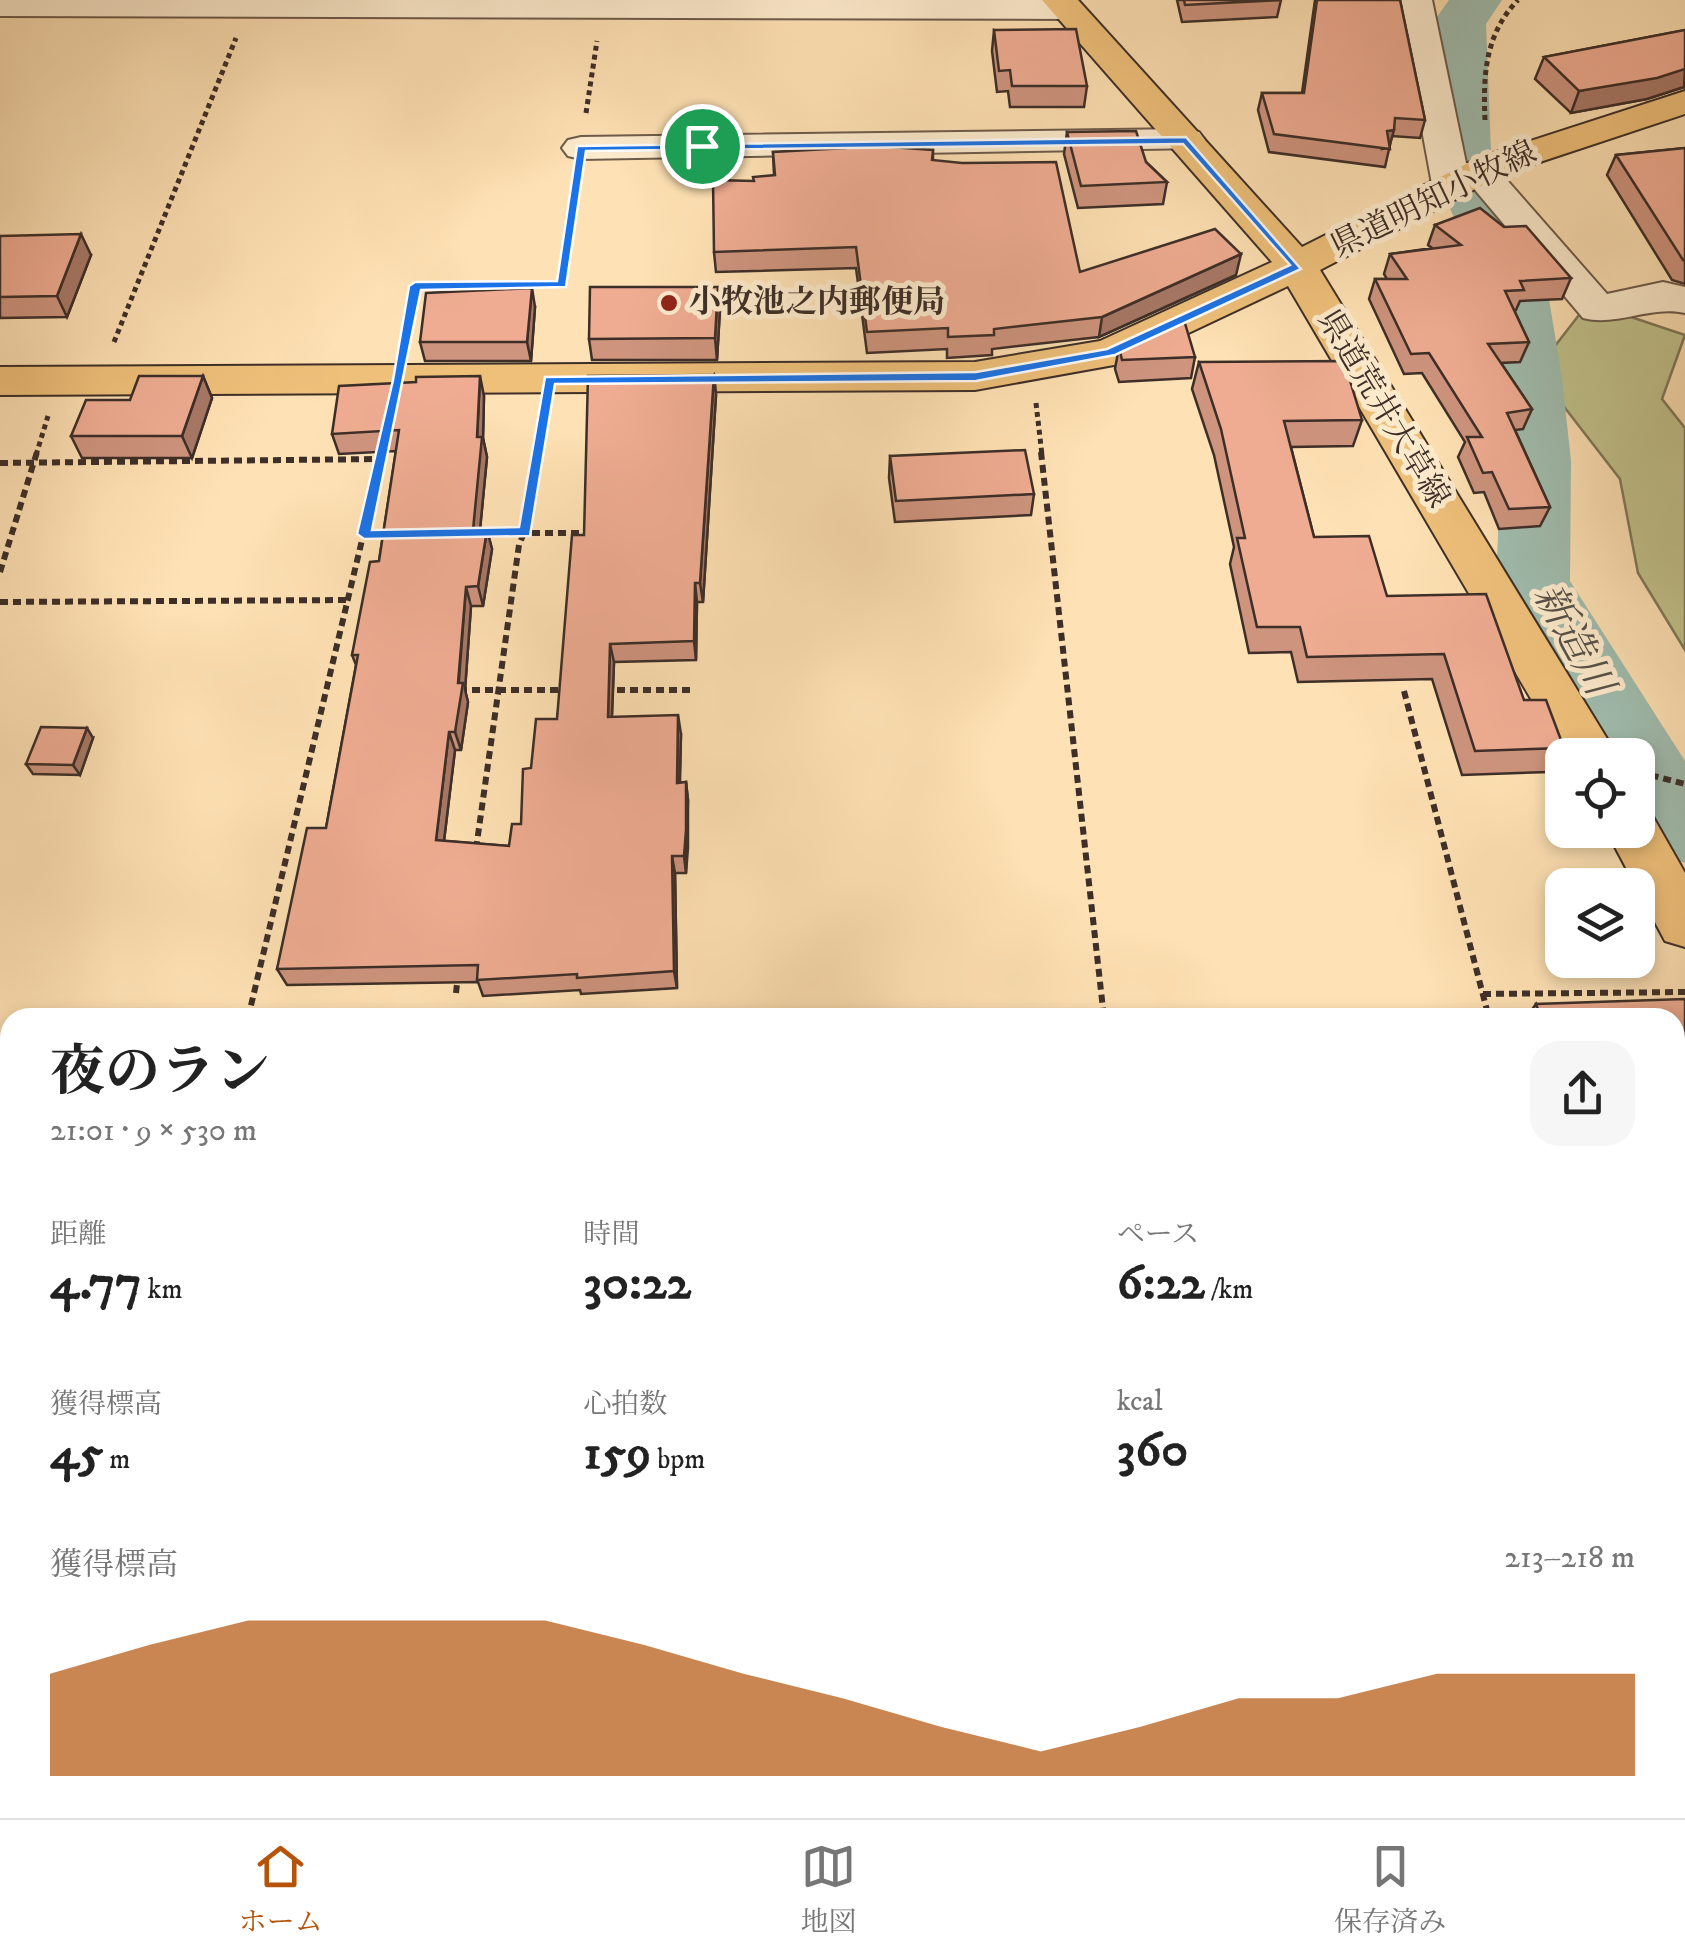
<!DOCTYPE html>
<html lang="ja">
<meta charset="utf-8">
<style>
:root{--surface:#fff;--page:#f6f6f6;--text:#222;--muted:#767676;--line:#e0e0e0;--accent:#b45309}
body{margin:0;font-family:"IM FELL DW Pica","Noto Serif JP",serif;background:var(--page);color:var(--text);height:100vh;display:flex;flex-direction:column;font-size:38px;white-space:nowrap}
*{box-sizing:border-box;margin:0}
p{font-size:32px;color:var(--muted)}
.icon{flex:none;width:55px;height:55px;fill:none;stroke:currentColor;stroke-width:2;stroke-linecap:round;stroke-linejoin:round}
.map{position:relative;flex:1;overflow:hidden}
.side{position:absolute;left:0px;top:1008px;width:1685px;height:812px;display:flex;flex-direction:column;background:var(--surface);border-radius:30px 30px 0 0;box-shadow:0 5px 15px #0003}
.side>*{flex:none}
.fabs{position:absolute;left:1545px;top:738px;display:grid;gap:20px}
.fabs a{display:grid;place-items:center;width:110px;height:110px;border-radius:20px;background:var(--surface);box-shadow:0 5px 15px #0003;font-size:50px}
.pin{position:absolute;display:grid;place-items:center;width:85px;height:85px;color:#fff;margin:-42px;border:5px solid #fff;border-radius:50%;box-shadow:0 2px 10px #0007}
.round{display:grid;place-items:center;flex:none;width:105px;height:105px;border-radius:30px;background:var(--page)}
.overview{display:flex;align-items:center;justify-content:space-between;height:170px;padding:0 50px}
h1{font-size:55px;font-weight:700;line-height:75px}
.figures{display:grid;grid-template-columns:repeat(3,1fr);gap:15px;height:170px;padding:10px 50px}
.figures div{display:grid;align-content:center}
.figures b{font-size:50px;font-weight:700}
.figures small{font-size:28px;font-weight:400}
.figures p{font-size:28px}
.chart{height:280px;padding:20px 50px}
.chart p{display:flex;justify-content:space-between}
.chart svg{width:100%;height:180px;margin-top:10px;fill:var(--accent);opacity:.7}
.tabs{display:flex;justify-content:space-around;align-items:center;height:140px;border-top:2px solid var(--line);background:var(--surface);font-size:28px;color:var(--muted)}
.tabs a{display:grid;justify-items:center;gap:5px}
.tabs .selected{color:var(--accent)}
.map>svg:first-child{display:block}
.green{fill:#c1c28c;stroke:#7f785a;stroke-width:2.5}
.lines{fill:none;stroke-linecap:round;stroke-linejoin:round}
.river{fill:#a0bdaf;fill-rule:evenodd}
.minor-casing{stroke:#6d5b4b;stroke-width:4}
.major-casing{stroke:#3d2e28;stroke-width:4}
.path-far2{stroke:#3d2e28;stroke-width:5;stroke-dasharray:5 4;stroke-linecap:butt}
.path-far1{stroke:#3d2e28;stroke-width:6;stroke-dasharray:8 5;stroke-linecap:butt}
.path{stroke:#3d2e28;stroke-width:8;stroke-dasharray:9 6;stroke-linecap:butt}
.minor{fill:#feecce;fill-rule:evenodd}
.major{fill:#efc07a;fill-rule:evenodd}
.wall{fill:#ce947e;stroke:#3d2e28;stroke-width:2.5}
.shaded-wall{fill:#a77866;stroke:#3d2e28;stroke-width:2.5}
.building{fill:#efac92;stroke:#3d2e28;stroke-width:2.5}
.route{fill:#1a73e8;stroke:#fff;stroke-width:2.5;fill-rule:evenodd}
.poi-dot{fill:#8f2418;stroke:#feecce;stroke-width:4}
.labels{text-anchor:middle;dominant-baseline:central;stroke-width:10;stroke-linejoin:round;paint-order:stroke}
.far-street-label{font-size:32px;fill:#3d2e28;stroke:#feecce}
.far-poi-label{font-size:32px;font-weight:bold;fill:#3d2e28;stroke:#feecce;text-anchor:start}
.water-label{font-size:40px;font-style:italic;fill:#56524a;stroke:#feecce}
</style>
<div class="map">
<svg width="1685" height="1818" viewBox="0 0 1685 1818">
<rect width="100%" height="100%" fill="#fee1b4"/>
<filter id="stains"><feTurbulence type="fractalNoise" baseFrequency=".002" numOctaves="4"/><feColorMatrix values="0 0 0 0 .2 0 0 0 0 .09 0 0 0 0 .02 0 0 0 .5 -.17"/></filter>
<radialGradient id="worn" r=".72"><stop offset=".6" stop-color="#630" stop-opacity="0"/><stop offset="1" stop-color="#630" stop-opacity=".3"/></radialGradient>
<polygon class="green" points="1622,314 1685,335 1662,399 1685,428 1685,650 1638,573 1620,479 1555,395 1555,346 1579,315"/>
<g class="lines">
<g class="river">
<polygon points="1449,0 1502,0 1486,24 1491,152 1483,164 1462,169 1441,164 1433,152 1432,24"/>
<polygon points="1476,180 1497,185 1506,198 1548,293 1562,378 1571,461 1570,581 1685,761 1685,863 1656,854 1638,822 1638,755 1598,755 1496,583 1501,461 1496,378 1484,293 1446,198 1455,185"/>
</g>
<g class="minor-casing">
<g id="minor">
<polygon points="0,0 1072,0 1084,9 1079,16 1067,19 0,16"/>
<path d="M1398,0h34l34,163h26l115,131 56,-12 22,5v26c-35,-8 -68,14 -102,5l-113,-134 -5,8h-28l-5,-8z"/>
<polygon points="1186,129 1199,132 1205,140 1199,148 581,159 568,156 562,148 568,140 581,137"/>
</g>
</g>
<g class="major-casing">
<g id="major">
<polygon points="1042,0 1078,0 1302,247 1478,158 1685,91 1685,114 1504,174 1320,270 1617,755 1564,755 1288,286 1125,363 975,390 0,395 0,367 975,362 1100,341 1272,262"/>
<polygon points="1638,810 1652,815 1685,873 1685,947 1665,941 1606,830 1638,830"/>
</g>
</g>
<g class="path-far2">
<polyline points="586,113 597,41"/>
<path d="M1485,120c-2,-45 0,-86 33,-120"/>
<polyline points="114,342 236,38"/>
<polyline points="406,345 415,286 562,285 576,180"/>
<polyline points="1036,403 1042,455"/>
<polyline points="36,455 48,416"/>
<polyline points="383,455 385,445"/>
<polyline points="539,455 545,412"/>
</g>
<g class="path-far1">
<polyline points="1041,452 1104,1018"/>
<polyline points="0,463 382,459"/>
<polyline points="480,533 593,533"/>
<polyline points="364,534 388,534"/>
<polyline points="0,572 37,452"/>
<polyline points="0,602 348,600"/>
<polyline points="459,690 567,690"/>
<polyline points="604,690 693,690"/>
<polyline points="1404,691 1489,1018"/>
<polyline points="1638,772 1685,784"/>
<polyline points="476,849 519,545 530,518 539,452"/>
<polyline points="456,993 458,975"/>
<polyline points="1483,994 1685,992"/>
<polyline points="248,1018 383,452"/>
</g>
<g class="path">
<polyline points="1675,1745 1685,1783"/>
<polyline points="1192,1810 1193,1818"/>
<polyline points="55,1818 57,1810"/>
</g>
<use href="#minor" class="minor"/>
<use href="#major" class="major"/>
</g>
<g class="wall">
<polygon points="1177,0 1281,0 1277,17 1182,22"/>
<polygon points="1315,0 1400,0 1425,120 1420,138 1392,136 1385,167 1269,152 1258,110 1262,93 1302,93"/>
<polygon points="994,30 1087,86 1084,107 1010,107 1008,91 997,92 992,51"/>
<polygon points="1685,30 1685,88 1684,87 1647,99 1571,113 1535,79 1544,57"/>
<polygon points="1067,132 1146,162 1167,182 1163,204 1078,208 1064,154"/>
<polygon points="1685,148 1685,284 1672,280 1607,175 1616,155"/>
<polygon points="933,150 933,160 1080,272 1236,275 1099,337 992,349 992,355 947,358 947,349 867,353 856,268 716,272 714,252 774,175 773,152"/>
<polygon points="1435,225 1571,278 1562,299 1520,301 1516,310 1514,310 1529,342 1520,362 1501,363 1532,409 1523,429 1515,430 1550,507 1540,526 1499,529 1484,492 1474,493 1458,457 1465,442 1422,373 1404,374 1369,299 1375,279 1387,279 1384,274 1390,254 1432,248 1428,245"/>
<polygon points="0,236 91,255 67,317 0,318"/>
<polygon points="535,307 531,361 425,361 420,342"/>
<polygon points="720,309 717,360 592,360 589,339"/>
<polygon points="1119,347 1195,357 1191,378 1119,382 1115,369"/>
<polygon points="1199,362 1362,420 1353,446 1291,447 1314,537 1387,596 1524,700 1564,748 1549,772 1462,775 1432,679 1298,682 1291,652 1249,653 1230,564 1234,547 1214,455 1192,389"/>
<polygon points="714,375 716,395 703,602 697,602 696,660 614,662 612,717 681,734 680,783 686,782 688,800 688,848 686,873 675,873 677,988 581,994 580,990 483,996 478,982 287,985 277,969 326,828 356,665 352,655 379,561 396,451 339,454 332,434 416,382 484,396 483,438 487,457 480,530 487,530 492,549 483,606 471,606 465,690 468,702 461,750 455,750 444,841 509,846 521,824 531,768 557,719 584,535"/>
<polygon points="203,376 212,398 192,458 82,458 71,436 130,400"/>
<polygon points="890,456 1034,494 1031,515 895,522 889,478"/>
<polygon points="93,738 80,775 33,774 26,764"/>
<polygon points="1685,999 1685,1070 1675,1071 1675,1018"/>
<polygon points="1536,1004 1541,1018 1526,1018"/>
<polygon points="0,1418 10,1418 10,1507 6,1507 2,1523 0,1523"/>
</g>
<g class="shaded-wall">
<polygon points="1685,69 1684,87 1647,99 1571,113 1579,91"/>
<polygon points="1394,130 1389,148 1382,149 1387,131"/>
<polygon points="81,234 91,255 67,317 57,296"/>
<polygon points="1241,254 1236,275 1099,337 1102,317"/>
<polygon points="718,287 720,309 717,360 715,338"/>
<polygon points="532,288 535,307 531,361 527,342"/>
<polygon points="714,375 716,395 703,602 700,583"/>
<polygon points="203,376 212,398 192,458 182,436"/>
<polygon points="480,376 484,396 483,438 487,457 478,550 473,530"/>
<polygon points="487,530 492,549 483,606 478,586"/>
<polygon points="695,583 697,602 696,660 694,641"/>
<polygon points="466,587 471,606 465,690 468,702 461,750 455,732"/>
<polygon points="610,644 614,662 611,736 608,717"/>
<polygon points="678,715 681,734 679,801 677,783"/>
<polygon points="87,728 93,738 80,775 73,765"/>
<polygon points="449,732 455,750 442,857 436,840"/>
<polygon points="686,782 688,800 686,873 684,856"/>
<polygon points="672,856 675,873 677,988 674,971"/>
<polygon points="0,1504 6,1507 2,1523 0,1522"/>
</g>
<g class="building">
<polygon points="1184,0 1281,0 1185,5"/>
<polygon points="1317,0 1400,0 1425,120 1395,118 1394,130 1387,131 1390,149 1274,134 1262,93 1304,93"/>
<polygon points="1076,29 1087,86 1012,86 1010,70 999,71 994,30"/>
<polygon points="1685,30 1685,69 1657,78 1579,91 1544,57"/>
<polygon points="1136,131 1146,162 1167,182 1081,186 1067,132"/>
<polygon points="847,144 933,150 932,160 962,163 1056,162 1080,272 1215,229 1241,254 1102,317 994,329 994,335 948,337 948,328 867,332 856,247 714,252 713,180 754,181 753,177 775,175 773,152 846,148"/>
<polygon points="1685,148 1685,261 1683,260 1616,155"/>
<polygon points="1480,208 1504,227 1526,226 1571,278 1520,281 1524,290 1505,291 1529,342 1488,344 1532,409 1507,413 1550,507 1509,509 1492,472 1483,473 1467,437 1482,437 1429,353 1411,354 1375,279 1407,279 1390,254 1461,245 1435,225"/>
<polygon points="81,234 57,296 0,297 0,236"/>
<polygon points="590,287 718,287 715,338 589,339"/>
<polygon points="532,288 527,342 420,342 426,293"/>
<polygon points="1184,320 1195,357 1122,360 1119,347"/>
<polygon points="1344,361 1362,420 1284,421 1314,537 1369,536 1387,596 1486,594 1524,700 1546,700 1564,748 1475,751 1444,654 1307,657 1300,627 1257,627 1237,538 1245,538 1221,429 1199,362"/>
<polygon points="714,375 700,583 695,583 694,641 610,644 608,717 678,715 677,783 686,782 686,830 684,856 672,856 674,971 577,978 577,974 477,980 478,965 277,969 307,828 326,828 358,655 352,655 370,562 379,561 399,430 332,434 339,386 416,382 416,377 480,376 477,437 482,437 473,530 487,530 478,586 466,587 458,683 463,683 455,732 449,732 436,840 509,846 512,824 521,824 523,769 531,768 536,719 557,719 572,535 584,535 588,376"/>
<polygon points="139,376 203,376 182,436 71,436 86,400 130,400"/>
<polygon points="1025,450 1034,494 896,501 890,456"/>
<polygon points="41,727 87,728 73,765 26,764"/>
<polygon points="1685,999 1685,1054 1675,1055 1675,1018 1541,1018 1536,1004"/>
<rect x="0" y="1418" width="10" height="79"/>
</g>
<path class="route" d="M1186,137l115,132 -186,86 -139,26 -421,3 -25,152 -166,3 -7,-5 36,-154 16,-94 6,-4 142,-1 20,-135zM1183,144l107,121 -183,84 -131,23 -431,5 -26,150 -147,3 49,-240 145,-3 20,-136z"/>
<circle class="poi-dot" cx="669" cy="303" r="10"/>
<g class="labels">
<g class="far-street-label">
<text transform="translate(1434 200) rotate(-26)">県道明知小牧線</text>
<text transform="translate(1383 409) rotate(59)">県道荒井大草線</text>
</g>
<g class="far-poi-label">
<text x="689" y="303">小牧池之内郵便局</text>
</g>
<g class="water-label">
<text transform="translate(1572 640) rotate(61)">新造川</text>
</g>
</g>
<rect width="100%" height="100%" filter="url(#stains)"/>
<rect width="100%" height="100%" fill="url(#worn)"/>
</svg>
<div class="fabs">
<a><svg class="icon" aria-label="locate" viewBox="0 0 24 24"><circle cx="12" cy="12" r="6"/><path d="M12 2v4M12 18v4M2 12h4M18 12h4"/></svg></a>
<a><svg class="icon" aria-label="layers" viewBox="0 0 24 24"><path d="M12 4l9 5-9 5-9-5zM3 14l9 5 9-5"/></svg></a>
</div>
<div class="pin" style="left:702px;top:146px;background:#1e9e55"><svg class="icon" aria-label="arrive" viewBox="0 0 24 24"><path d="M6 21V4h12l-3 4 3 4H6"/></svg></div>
<section class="side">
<div class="overview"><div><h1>夜のラン</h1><p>21:01 · 9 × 530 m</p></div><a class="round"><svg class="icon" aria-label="share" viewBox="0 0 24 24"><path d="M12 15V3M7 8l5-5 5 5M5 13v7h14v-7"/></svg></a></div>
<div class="figures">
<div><p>距離</p><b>4.77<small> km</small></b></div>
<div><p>時間</p><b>30:22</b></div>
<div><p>ペース</p><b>6:22<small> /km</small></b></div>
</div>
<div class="figures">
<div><p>獲得標高</p><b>45<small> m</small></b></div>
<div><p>心拍数</p><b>159<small> bpm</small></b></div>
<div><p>kcal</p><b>360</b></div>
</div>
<div class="chart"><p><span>獲得標高</span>213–218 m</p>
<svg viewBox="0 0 160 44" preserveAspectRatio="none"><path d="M0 44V19L10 12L20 6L30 6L40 6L50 6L60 12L70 19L80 25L90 32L100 38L110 32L120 25L130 25L140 19L150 19L160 19V44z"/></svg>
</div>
</section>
</div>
<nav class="tabs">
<a class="selected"><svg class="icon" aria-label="home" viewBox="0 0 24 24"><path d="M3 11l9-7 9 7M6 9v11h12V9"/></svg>ホーム</a>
<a><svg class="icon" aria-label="map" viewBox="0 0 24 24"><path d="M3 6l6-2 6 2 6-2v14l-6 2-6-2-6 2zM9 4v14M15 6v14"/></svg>地図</a>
<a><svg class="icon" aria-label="saved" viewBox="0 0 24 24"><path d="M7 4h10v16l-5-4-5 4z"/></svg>保存済み</a>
</nav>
